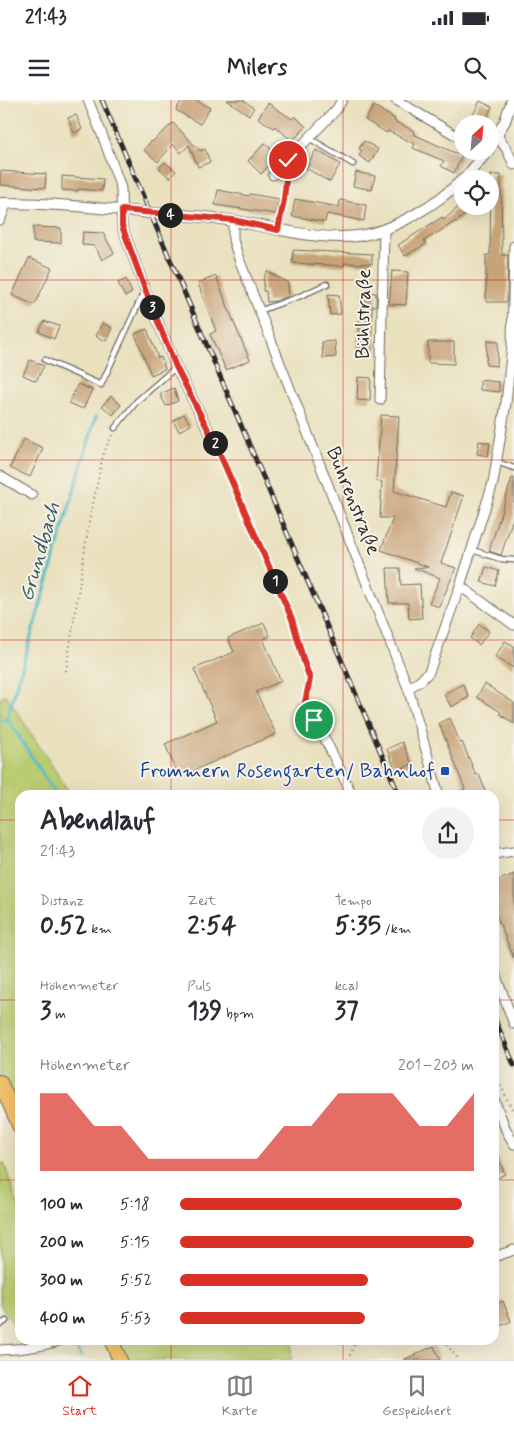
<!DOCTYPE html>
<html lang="de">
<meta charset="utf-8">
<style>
:root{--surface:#fff;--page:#f2f2f3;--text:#2b2b33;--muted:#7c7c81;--line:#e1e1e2;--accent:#d93025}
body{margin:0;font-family:Mynerve,sans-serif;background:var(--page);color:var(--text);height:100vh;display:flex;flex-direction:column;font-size:19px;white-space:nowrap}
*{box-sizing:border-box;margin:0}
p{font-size:16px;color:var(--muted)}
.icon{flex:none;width:28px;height:28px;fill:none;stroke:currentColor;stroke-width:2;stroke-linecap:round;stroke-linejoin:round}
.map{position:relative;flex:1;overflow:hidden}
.panel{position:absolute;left:15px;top:690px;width:484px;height:555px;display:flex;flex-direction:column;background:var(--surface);border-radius:15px;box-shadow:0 5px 20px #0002}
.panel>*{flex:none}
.needle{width:32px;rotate:26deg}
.buttons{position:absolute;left:454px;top:15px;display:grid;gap:10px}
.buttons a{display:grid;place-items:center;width:45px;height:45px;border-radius:50%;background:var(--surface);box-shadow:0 5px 20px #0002;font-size:25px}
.pin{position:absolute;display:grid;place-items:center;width:42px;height:42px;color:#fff;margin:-21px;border:2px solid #fff;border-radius:50%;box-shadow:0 1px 5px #0007}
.km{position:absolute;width:25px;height:25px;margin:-12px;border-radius:50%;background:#222;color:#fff;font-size:14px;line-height:25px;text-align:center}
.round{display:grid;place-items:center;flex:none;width:52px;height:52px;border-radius:26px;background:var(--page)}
.overview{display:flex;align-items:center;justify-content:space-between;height:85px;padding:0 25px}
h1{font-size:28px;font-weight:700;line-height:38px}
.figures{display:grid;grid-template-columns:repeat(3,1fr);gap:8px;height:85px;padding:5px 25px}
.figures div{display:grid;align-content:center}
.figures b{font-size:25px;font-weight:700}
.figures small{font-size:14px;font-weight:400}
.figures p{font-size:14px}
.chart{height:140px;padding:10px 25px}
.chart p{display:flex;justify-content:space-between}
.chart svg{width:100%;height:90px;margin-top:5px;fill:var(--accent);opacity:.7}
ul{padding:0 25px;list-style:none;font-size:16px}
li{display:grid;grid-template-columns:80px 60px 1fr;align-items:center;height:38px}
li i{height:12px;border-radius:6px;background:var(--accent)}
.status{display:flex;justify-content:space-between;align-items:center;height:35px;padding:0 25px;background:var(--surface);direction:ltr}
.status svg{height:14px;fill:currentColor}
header{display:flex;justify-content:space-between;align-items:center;height:65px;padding:0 25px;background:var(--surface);font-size:22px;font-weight:700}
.menu{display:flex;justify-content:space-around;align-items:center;height:70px;border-top:1px solid var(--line);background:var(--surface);font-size:14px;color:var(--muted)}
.menu a{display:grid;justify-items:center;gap:2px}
.menu .selected{color:var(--accent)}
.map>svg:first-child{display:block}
.green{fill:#b9cc6f;stroke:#727c4d}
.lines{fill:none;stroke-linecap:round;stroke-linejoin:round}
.stream{stroke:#4dbac7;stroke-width:3}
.building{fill:#c7a378}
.service-casing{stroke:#6e6a5e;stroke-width:7}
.minor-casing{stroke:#6e6a5e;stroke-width:11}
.tertiary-casing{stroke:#6e6a5e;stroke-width:12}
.primary-casing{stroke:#6e6a5e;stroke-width:16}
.path{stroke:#6e6a5e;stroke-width:2;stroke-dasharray:1 4;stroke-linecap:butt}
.service{stroke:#fff;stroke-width:4.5}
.minor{stroke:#fff;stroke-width:9}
.tertiary{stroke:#fff;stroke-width:10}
.primary{stroke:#f3c26a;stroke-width:14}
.rail-casing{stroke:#2b2b2b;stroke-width:5}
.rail{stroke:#f7f3e8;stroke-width:3;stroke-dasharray:9;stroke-linecap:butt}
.route-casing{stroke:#fff;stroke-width:10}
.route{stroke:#d93025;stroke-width:6}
.grid{fill:none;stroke:#d62828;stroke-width:1;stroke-opacity:0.55}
.transit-dot{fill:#1a4fb4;stroke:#f7f3e8;stroke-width:2}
.labels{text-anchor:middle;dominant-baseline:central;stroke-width:4;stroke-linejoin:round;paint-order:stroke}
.street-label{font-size:20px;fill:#2b2b2b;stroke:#f7f3e8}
.transit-label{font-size:20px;fill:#164399;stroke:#f7f3e8;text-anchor:end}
.water-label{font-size:21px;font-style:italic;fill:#375d62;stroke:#f7f3e8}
</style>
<div class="status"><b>21:43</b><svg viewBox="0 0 49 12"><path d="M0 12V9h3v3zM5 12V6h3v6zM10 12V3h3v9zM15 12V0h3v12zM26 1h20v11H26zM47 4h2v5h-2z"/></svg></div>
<header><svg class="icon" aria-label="menu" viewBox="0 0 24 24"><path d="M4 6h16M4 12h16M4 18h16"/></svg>Milers<svg class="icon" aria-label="search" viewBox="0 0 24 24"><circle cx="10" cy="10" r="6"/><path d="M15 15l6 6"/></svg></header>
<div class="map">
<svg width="514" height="1260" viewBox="0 0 514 1260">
<rect width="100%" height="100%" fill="#f7f3e8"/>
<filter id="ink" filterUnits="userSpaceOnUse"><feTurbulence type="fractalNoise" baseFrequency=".02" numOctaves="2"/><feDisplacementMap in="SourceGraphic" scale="10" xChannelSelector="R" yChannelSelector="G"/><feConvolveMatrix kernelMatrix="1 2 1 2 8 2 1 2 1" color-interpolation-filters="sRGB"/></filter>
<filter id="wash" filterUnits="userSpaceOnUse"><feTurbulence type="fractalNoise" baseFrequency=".0096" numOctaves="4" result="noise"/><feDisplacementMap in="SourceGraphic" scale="20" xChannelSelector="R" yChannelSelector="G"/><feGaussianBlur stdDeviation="1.12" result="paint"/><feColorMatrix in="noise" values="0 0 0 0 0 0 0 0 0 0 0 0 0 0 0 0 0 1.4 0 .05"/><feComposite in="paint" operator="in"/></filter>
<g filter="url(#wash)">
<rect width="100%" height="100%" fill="#e9e0bd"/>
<g class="green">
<polygon points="6,595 71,695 20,695 20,1027 0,982 0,598"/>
<polygon points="4,1063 20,1112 20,1224 15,1226 0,1205 0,1065"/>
<polygon points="159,1240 292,1240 291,1260 120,1260 112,1243"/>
</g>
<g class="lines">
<g class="stream">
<polyline points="7,618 56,695"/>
<polyline points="0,622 7,618 96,316"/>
<polyline points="75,1245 81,1256"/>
</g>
</g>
<g id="blocks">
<g class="building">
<polygon points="182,0 196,0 210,8 200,24 176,10"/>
<polygon points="227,0 243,0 254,8 249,15"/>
<polygon points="480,1 492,7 484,24 475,24 470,21"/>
<polygon points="268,3 292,19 295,16 306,27 292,41 275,26 274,28 258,18"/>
<polygon points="374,6 395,19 394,21 414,31 413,34 462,56 454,73 441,66 444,61 413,48 415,44 388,31 387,33 365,20"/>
<polygon points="76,15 82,29 74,33 68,18"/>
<polygon points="173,23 200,51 205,49 210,62 198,67 189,45 181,53 173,44 158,62 144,50 151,41 152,42"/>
<polygon points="364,41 378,49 370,63 359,56 362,51 359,49"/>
<polygon points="265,43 278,56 261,74 248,61"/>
<polygon points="316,50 340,64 330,82 306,68"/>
<polygon points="165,62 176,71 170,78 159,68"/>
<polygon points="0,71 46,74 45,88 0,85"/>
<polygon points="356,72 375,76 372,90 353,86"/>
<polygon points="491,75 501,75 502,155 508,155 507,202 486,202 486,155 490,155"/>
<polygon points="62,76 103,79 102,91 78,89 78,91 62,90"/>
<polygon points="218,90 249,96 250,94 279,99 276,114 215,105"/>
<polygon points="295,99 339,107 340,100 366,105 364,121 327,114 325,122 292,116"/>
<polygon points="462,104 468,112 456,122 456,121 424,141 426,144 405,156 398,145 442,117 444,120"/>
<polygon points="33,127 61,128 61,143 33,142"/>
<polygon points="83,132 103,133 114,153 102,160 95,146 82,145"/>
<polygon points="293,150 372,154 372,164 344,163 344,166 292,163"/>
<polygon points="29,158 52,168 35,204 32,204 12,195"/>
<polygon points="267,171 288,183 289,196 276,201 267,202 266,191 263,191 264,181 263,180"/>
<polygon points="392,171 408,172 406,205 389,204"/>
<polygon points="216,176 234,223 250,260 226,270 210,234 216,231 198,183"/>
<polygon points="126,179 132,193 125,197 118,183"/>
<polygon points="363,192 376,193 376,206 372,206 372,251 358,251 359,220 362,220"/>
<polygon points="328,194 339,195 341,214 330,215"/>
<polygon points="44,221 59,226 54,239 39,232"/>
<polygon points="102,223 112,228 106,241 96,236"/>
<polygon points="147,229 158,258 161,257 165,269 151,275 135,234"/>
<polygon points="335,241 336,257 323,258 322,242"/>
<polygon points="487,241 498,242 497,266 486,265"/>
<polygon points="428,242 454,242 454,264 428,263"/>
<polygon points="30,260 44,266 36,281 23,275"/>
<polygon points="358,277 371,278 370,301 357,300"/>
<polygon points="480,280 499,282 499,292 480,290"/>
<polygon points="78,284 92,290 83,309 69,303"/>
<polygon points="174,288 178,301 166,306 160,294"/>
<polygon points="111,296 121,305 113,315 102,306"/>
<polygon points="184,314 191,325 179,331 173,321"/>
<polygon points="381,315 399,316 394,391 446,407 451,392 464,396 441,463 456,468 439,507 429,503 440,478 414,468 428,467 381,450 393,418 380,418 382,382 376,381"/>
<polygon points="24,339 43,348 30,377 10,368"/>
<polygon points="479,341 490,343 488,356 477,354"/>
<polygon points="512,378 514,378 514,415 501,455 489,451"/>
<polygon points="486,467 499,471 495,486 481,482"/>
<polygon points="387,468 400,468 401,485 420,484 422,518 409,519 408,503 389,503"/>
<polygon points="264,523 270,536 263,539 281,581 256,592 276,634 179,677 165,644 217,621 194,569 234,552 228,538"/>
<polygon points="479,524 489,531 479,545 470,538"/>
<polygon points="505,541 514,546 514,568 495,557"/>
<polygon points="463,584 469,597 451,607 444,594"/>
<polygon points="485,584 514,603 514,624 500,614 501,612 477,597"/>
<polygon points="450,618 460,643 462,642 476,675 479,674 487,695 450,695 465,689 439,623"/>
<polygon points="402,642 412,664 396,671 387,649"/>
<polygon points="514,774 514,858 494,810 494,782"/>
<polygon points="494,1050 505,1074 494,1080"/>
<polygon points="503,1201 511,1221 498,1227 494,1216 494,1205"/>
<polygon points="434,1246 440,1260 403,1260"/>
</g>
</g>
</g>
<g filter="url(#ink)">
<use href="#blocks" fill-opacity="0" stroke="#6e6a5e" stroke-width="1"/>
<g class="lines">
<g class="service-casing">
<g id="service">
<polyline points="309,38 353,64"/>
<polyline points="259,211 298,197 327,184"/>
<polyline points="45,260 101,285 142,196 146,192"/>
<polyline points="115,328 137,301 176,267"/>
<polyline points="497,362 514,368"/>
<polyline points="472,450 501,459 514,460"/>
<polyline points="0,1225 6,1221"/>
</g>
</g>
<g class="minor-casing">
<g id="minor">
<polyline points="88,0 103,37 121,88 122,126 146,192 176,267 215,343"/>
<polyline points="396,0 462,39"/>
<polyline points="497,35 507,50 514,65"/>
<polyline points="273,75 336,10 342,0"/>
<polyline points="0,120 7,103"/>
<polyline points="233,120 233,140 239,159 408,588 439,695"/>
<polyline points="380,300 384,130"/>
<polyline points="0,376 32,395"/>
<polyline points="460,486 514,525"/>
<polyline points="408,588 419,582 429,572 460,486 493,383 506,303 512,245 514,146"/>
<path d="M304,607c21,26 33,58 48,88"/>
<polyline points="494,754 514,751"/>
<polyline points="494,871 514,924"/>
<polyline points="494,999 506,1030 514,1044"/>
<polyline points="494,1157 514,1150"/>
<path d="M0,1250c21,-1 41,-3 61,-10"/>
</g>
</g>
<g class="tertiary-casing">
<g id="tertiary">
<polyline points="490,47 505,21 512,0"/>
<polyline points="464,79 488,51"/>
<path d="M0,103c50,0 101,5 151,10 27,2 56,3 83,8 40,6 82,20 123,15 35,-4 80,-32 105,-56"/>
</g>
</g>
<g class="primary-casing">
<g id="primary">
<polyline points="0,982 20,1027"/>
<polyline points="111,1240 120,1260"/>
</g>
</g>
<g class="path">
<polyline points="280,119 284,99 287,75"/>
<polyline points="218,350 292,519 303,562 311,579 306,599"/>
<polyline points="66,571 89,423 103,355 112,335"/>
<polyline points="494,972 514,1013"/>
<polyline points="439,1240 444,1241 459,1260"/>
<polyline points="348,1260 356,1240"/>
</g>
<use href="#service" class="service"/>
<use href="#minor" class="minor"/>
<use href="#tertiary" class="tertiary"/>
<use href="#primary" class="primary"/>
<g class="rail-casing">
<g id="rail">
<polyline points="102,0 399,695"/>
<polyline points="494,917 514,965"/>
</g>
</g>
<use href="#rail" class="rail"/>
</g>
</g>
<g class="lines" filter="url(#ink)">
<g class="route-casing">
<polyline id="route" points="288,60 284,100 278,130 233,120 122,110 122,126 146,192 176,267 215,343 292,519 304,562 310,579 304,607 314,620"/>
</g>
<use href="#route" class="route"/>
</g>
<path class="grid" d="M171,0v695M343,0v695M0,180h514M0,360h514M0,540h514M0,720h20M494,720h20M0,900h20M494,900h20M0,1080h20M494,1080h20M171,1240v20M343,1240v20"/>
<rect class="transit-dot" x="440" y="666" width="10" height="10" rx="2.5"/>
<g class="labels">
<g class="street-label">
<text transform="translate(364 214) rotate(-89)">Bühlstraße</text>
<text transform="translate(353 401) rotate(68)">Buhrenstraße</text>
</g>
<g class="transit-label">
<text x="435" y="671">Frommern Rosengarten/ Bahnhof</text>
</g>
<g class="water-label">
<text transform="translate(40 452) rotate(-74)">Grundbach</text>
</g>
</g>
</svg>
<div class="buttons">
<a><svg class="needle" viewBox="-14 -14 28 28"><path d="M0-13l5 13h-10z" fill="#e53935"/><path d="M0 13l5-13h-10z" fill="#7c7c81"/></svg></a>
<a><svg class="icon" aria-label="locate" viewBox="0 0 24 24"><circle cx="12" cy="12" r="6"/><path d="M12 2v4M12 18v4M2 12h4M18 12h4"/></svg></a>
</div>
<div class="pin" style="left:314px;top:620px;background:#1e9e55"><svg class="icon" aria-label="arrive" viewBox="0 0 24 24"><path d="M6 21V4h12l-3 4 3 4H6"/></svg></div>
<div class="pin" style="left:288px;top:60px;background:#d93025"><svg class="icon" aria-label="check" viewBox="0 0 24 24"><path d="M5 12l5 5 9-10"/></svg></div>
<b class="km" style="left:275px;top:481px">1</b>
<b class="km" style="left:215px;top:343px">2</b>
<b class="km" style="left:152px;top:207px">3</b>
<b class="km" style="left:170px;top:115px">4</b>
<section class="panel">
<div class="overview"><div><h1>Abendlauf</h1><p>21:43</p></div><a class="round"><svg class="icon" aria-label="share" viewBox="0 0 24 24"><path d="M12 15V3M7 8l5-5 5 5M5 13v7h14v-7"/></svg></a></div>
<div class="figures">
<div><p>Distanz</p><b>0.52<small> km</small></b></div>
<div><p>Zeit</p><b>2:54</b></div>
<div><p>Tempo</p><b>5:35<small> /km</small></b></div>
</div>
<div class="figures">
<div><p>Höhenmeter</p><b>3<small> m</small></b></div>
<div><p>Puls</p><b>139<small> bpm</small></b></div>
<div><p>kcal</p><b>37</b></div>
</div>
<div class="chart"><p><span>Höhenmeter</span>201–203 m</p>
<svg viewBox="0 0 160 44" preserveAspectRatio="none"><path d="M0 44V6L10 6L20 22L30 22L40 38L50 38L60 38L70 38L80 38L90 22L100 22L110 6L120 6L130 6L140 22L150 22L160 6V44z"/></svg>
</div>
<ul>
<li><b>100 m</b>5:18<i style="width:96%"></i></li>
<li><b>200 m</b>5:15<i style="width:100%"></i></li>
<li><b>300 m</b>5:52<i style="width:64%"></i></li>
<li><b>400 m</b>5:53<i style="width:63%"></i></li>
</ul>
</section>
</div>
<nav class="menu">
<a class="selected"><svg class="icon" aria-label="home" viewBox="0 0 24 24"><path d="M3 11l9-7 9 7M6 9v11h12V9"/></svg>Start</a>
<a><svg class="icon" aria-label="map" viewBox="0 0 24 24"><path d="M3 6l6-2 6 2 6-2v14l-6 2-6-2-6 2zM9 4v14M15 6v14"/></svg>Karte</a>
<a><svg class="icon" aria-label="saved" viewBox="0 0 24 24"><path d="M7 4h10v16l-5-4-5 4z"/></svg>Gespeichert</a>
</nav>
